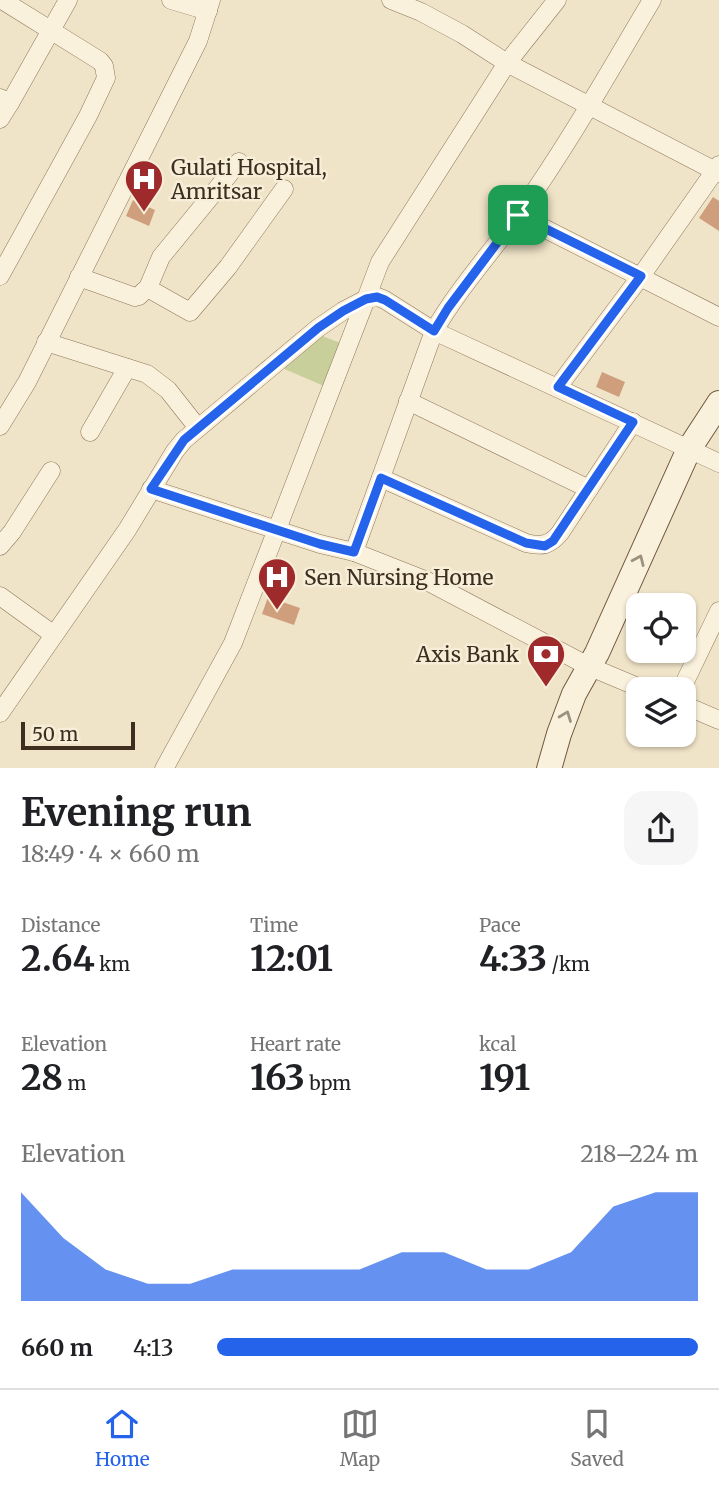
<!DOCTYPE html>
<meta charset="utf-8">
<style>
:root{--surface:#fff;--page:#f6f6f6;--text:#202124;--muted:#757577;--line:#e0e0e0;--accent:#2563eb}
body{margin:0;font-family:Merriweather,serif;background:var(--page);color:var(--text);height:100vh;display:flex;flex-direction:column;font-size:26px;white-space:nowrap}
*{box-sizing:border-box;margin:0}
p{font-size:23px;color:var(--muted)}
.icon{flex:none;width:38px;height:38px;fill:none;stroke:currentColor;stroke-width:2;stroke-linecap:round;stroke-linejoin:round}
.map{position:relative;height:768px;overflow:hidden}
.panel{display:flex;flex-direction:column;background:var(--surface);flex:1}
.panel>*{flex:none}
.controls{position:absolute;left:626px;top:593px;display:grid;gap:14px}
.controls a{display:grid;place-items:center;width:70px;height:70px;border-radius:14px;background:var(--surface);box-shadow:0 2px 5px #0004;font-size:35px}
.scale{position:absolute;left:21px;bottom:18px;width:114px;box-sizing:border-box;padding-left:7px;border:4px solid #3d2e20;border-top:0;font-size:19px;line-height:24px;white-space:nowrap;color:#3d2e20;-webkit-text-stroke:5px #f7eed8;paint-order:stroke}
.pin{position:absolute;display:grid;place-items:center;width:60px;height:60px;color:#fff;margin:-30px;border-radius:14px;box-shadow:0 4px 10px #0006}
.round{display:grid;place-items:center;flex:none;width:74px;height:74px;border-radius:21px;background:var(--page)}
.headline{display:flex;align-items:center;justify-content:space-between;height:119px;padding:0 21px}
h1{font-size:38px;font-weight:700;line-height:52px}
.metrics{display:grid;grid-template-columns:repeat(3,1fr);gap:10px;height:119px;padding:7px 21px}
.metrics div{display:grid;align-content:center}
.metrics b{font-size:35px;font-weight:700}
.metrics small{font-size:19px;font-weight:400}
.metrics p{font-size:19px}
.chart{height:196px;padding:14px 21px}
.chart p{display:flex;justify-content:space-between}
.chart svg{width:100%;height:126px;margin-top:7px;fill:var(--accent);opacity:.7}
ul{padding:0 21px;list-style:none;font-size:23px}
li{display:grid;grid-template-columns:112px 84px 1fr;align-items:center;height:52px}
li i{height:18px;border-radius:9px;background:var(--accent)}
.menu{display:flex;justify-content:space-around;align-items:center;height:98px;border-top:2px solid var(--line);background:var(--surface);font-size:19px;color:var(--muted)}
.menu a{display:grid;justify-items:center;gap:4px}
.menu .active{color:var(--accent)}
.map>svg:first-child{display:block}
.green{fill:#c9cf9b}
.building{fill:#cf9f7d}
.lines{fill:none;stroke-linecap:round;stroke-linejoin:round}
.street-casing{stroke:#8d765c;stroke-width:19}
.secondary-casing{stroke:#6f573f;stroke-width:26}
.street{stroke:#faf1dc;stroke-width:18}
.secondary{stroke:#faf1dc;stroke-width:24}
.oneway{stroke:#9c907e}
.route-casing{stroke:#fff;stroke-width:14}
.route{stroke:#2563eb;stroke-width:9}
.labels{text-anchor:middle;dominant-baseline:central;stroke-width:5;stroke-linejoin:round;paint-order:stroke}
.poi-label{font-size:21px;fill:#3d2e20;stroke:#f7eed8;text-anchor:start}
</style>
<div class="map">
<svg width="719" height="769" viewBox="0 0 719 769">
<rect width="100%" height="100%" fill="#f0e4c8"/>
<polygon class="green" points="320,335 343,344 324,386 282,368"/>
<g class="building">
<polygon points="713,197 719,201 719,231 699,218"/>
<polygon points="133,200 155,210 149,226 126,216"/>
<polygon points="602,372 625,382 619,397 596,387"/>
<polygon points="268,597 300,608 294,625 262,614"/>
</g>
<g class="lines">
<g class="street-casing">
<g id="street">
<polyline points="171,0 208,11"/>
<polyline points="391,0 421,12 462,34 507,63 719,173"/>
<polyline points="0,98 10,103 68,0"/>
<polyline points="0,119 10,103"/>
<polyline points="518,215 719,317"/>
<polyline points="0,276 88,116 106,78 104,66 100,61 2,0"/>
<polyline points="79,277 135,297 139,296 145,290 151,290 190,312 228,267 284,189"/>
<polyline points="147,290 161,257 239,162"/>
<polyline points="46,342 147,374 168,390 198,428"/>
<polyline points="558,387 641,276 719,165"/>
<polyline points="408,401 589,489"/>
<polyline points="0,426 27,382 198,41 211,0"/>
<polyline points="90,432 127,368"/>
<path d="M381,478l145,65c16,4 24,2 34,-10l73,-111"/>
<polyline points="151,489 320,544 354,552 425,580 588,666 645,690"/>
<polyline points="0,546 12,532 51,471"/>
<path d="M354,552l80,-221c24,-42 57,-78 85,-117 49,-69 90,-142 133,-214"/>
<polyline points="0,596 54,635"/>
<polyline points="681,690 719,611"/>
<polyline points="684,705 719,720"/>
<polyline points="0,713 127,530 175,451 184,440 318,328 343,311 366,299 380,262 507,63 557,0"/>
<polyline points="164,769 233,643 366,299 378,297 385,300 434,331 719,463"/>
</g>
</g>
<g class="secondary-casing">
<polyline id="secondary" points="549,769 559,734 574,694 597,653 689,449 719,403"/>
</g>
<use href="#street" class="street"/>
<use href="#secondary" class="secondary"/>
</g>
<defs><path id="oneway-chevron" d="M-2-3.5L2.5 0L-2 3.5" fill="none" stroke-width="1.6" stroke-linecap="round" stroke-linejoin="round" transform="scale(1.75)"/></defs>
<g class="oneway">
<use href="#oneway-chevron" transform="translate(639 560) rotate(-66)"/>
<use href="#oneway-chevron" transform="translate(566 716) rotate(-69)"/>
</g>
<g class="lines">
<g class="route-casing">
<polygon id="route" points="518,215 641,276 558,387 633,422 553,541 545,546 526,543 381,478 354,552 320,544 151,489 184,440 318,328 343,311 366,299 377,297 385,300 434,331 448,308"/>
</g>
<use href="#route" class="route"/>
</g>
<defs>
<g id="hospital-pin" transform="scale(2.0125)"><path d="M0 17L-7.5 6A9.5 9.5 0 1 1 7.5 6Z" fill="#9e2a2b" stroke="#f7eed8"/><path d="M-5-5h3v3.5h4V-5h3V5h-3V1.5h-4V5h-3Z" fill="#fff"/></g>
<g id="bank-pin" transform="scale(2.0125)"><path d="M0 17L-7.5 6A9.5 9.5 0 1 1 7.5 6Z" fill="#9e2a2b" stroke="#f7eed8"/><path d="M-6-4H6V4H-6ZM0-2.3a2.3 2.3 0 1 0 0 4.6a2.3 2.3 0 1 0 0-4.6Z" fill="#fff"/></g>
</defs>
<g fill-rule="evenodd">
<use href="#hospital-pin" x="144" y="179"/>
<use href="#hospital-pin" x="277" y="577"/>
<use href="#bank-pin" x="546" y="654"/>
</g>
<g class="labels">
<g class="poi-label">
<text x="171" y="167">Gulati Hospital,<tspan x="171" dy="24">Amritsar</tspan></text>
<text x="304" y="577">Sen Nursing Home</text>
<text x="519" y="654" text-anchor="end">Axis Bank</text>
</g>
</g>
</svg>
<div class="controls">
<a><svg class="icon" aria-label="locate" viewBox="0 0 24 24"><circle cx="12" cy="12" r="6"/><path d="M12 2v4M12 18v4M2 12h4M18 12h4"/></svg></a>
<a><svg class="icon" aria-label="layers" viewBox="0 0 24 24"><path d="M12 4l9 5-9 5-9-5zM3 14l9 5 9-5"/></svg></a>
</div>
<div class="scale">50 m</div>
<div class="pin" style="left:518px;top:215px;background:#1e9e55"><svg class="icon" aria-label="arrive" viewBox="0 0 24 24"><path d="M6 21V4h12l-3 4 3 4H6"/></svg></div>
</div>
<section class="panel">
<div class="headline"><div><h1>Evening run</h1><p>18:49 · 4 × 660 m</p></div><a class="round"><svg class="icon" aria-label="share" viewBox="0 0 24 24"><path d="M12 15V3M7 8l5-5 5 5M5 13v7h14v-7"/></svg></a></div>
<div class="metrics">
<div><p>Distance</p><b>2.64<small> km</small></b></div>
<div><p>Time</p><b>12:01</b></div>
<div><p>Pace</p><b>4:33<small> /km</small></b></div>
</div>
<div class="metrics">
<div><p>Elevation</p><b>28<small> m</small></b></div>
<div><p>Heart rate</p><b>163<small> bpm</small></b></div>
<div><p>kcal</p><b>191</b></div>
</div>
<div class="chart"><p><span>Elevation</span>218–224 m</p>
<svg viewBox="0 0 160 44" preserveAspectRatio="none"><path d="M0 44V6L10 22L20 33L30 38L40 38L50 33L60 33L70 33L80 33L90 27L100 27L110 33L120 33L130 27L140 11L150 6L160 6V44z"/></svg>
</div>
<ul>
<li><b>660 m</b>4:13<i style="width:100%"></i></li>
</ul>
</section>
<nav class="menu">
<a class="active"><svg class="icon" aria-label="home" viewBox="0 0 24 24"><path d="M3 11l9-7 9 7M6 9v11h12V9"/></svg>Home</a>
<a><svg class="icon" aria-label="map" viewBox="0 0 24 24"><path d="M3 6l6-2 6 2 6-2v14l-6 2-6-2-6 2zM9 4v14M15 6v14"/></svg>Map</a>
<a><svg class="icon" aria-label="saved" viewBox="0 0 24 24"><path d="M7 4h10v16l-5-4-5 4z"/></svg>Saved</a>
</nav>
